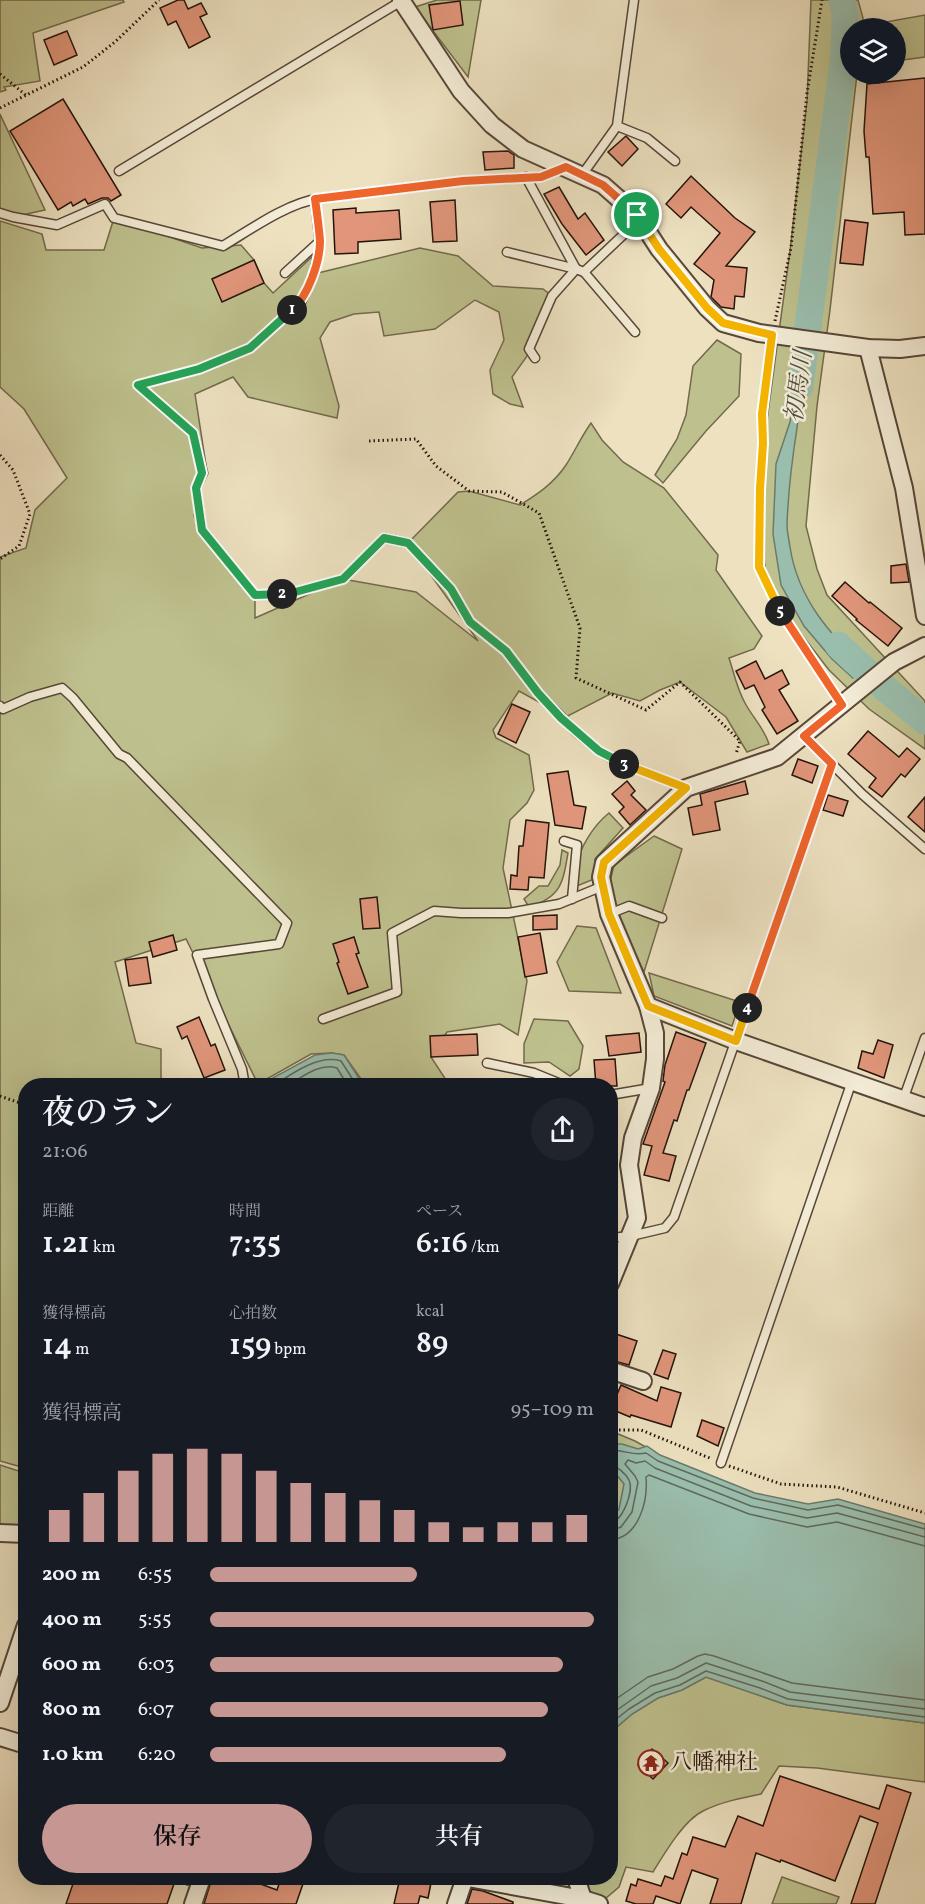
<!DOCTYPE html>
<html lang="ja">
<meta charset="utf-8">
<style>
:root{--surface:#171b24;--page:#20242c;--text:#f1f3f6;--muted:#9ea1a6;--accent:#c59692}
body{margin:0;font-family:Vollkorn,"Noto Serif JP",serif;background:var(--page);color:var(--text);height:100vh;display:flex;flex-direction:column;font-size:22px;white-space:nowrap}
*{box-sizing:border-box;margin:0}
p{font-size:20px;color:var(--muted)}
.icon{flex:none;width:33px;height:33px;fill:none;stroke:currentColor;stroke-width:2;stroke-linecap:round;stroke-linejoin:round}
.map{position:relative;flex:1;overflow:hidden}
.details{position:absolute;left:18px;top:1078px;width:600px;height:807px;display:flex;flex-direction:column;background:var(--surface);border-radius:24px;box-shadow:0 6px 24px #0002}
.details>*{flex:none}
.controls{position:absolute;left:840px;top:18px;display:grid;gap:12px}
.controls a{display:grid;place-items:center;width:66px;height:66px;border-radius:50%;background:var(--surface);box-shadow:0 6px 24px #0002;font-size:30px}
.pin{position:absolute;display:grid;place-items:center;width:51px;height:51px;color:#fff;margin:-26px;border:3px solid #fff;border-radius:50%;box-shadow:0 2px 6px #0007}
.km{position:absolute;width:30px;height:30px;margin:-15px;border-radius:50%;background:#222;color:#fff;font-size:16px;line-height:30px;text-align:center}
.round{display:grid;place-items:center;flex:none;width:63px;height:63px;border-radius:32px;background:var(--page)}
.headline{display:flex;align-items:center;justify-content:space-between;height:102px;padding:0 24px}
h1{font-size:33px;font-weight:600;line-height:45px}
.stats{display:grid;grid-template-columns:repeat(3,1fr);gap:9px;height:102px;padding:6px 24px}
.stats div{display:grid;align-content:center}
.stats b{font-size:30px;font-weight:600}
.stats small{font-size:16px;font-weight:400}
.stats p{font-size:16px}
.chart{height:168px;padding:12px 24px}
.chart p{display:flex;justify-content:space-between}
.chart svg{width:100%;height:108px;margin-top:6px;stroke:var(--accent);stroke-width:6}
.action{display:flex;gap:12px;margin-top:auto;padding:12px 24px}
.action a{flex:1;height:69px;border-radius:36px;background:var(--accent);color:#111;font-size:24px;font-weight:600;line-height:69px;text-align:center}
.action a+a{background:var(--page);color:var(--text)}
ul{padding:0 24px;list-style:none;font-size:20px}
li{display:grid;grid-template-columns:96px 72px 1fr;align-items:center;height:45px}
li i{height:15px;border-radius:8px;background:var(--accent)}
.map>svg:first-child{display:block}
.green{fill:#bec18e;stroke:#726a4c;stroke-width:1.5}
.water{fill:#9abead;stroke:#6c7a6c;stroke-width:1.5}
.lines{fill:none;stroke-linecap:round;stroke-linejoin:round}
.shore{stroke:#60695c;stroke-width:1.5}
.river{stroke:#9abead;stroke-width:27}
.building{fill:#e1967b;stroke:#26140b;stroke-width:1.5}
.service-casing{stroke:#584738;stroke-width:11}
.minor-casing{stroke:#584738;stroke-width:20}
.path{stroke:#26140b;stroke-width:3;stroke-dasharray:1.5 3;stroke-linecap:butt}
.service{stroke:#f3ecd6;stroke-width:8}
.minor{stroke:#f3ecd6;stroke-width:16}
.split-1-casing{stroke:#fff;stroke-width:12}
.split-2-casing{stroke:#fff;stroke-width:12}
.split-3-casing{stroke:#fff;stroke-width:12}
.split-4-casing{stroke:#fff;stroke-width:12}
.split-5-casing{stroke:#fff;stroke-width:12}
.split-6-casing{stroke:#fff;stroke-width:12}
.split-1{stroke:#f0652b;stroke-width:8}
.split-2{stroke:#22a559;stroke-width:8}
.split-3{stroke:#22a559;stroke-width:8}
.split-4{stroke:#f5b400;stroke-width:8}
.split-5{stroke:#f0652b;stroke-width:8}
.split-6{stroke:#f5b400;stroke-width:8}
.labels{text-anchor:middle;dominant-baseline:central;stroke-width:5;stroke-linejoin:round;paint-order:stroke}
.poi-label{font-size:22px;fill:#26140b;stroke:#f3ecd6;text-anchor:start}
.water-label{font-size:24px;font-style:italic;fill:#4f5044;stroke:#f3ecd6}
</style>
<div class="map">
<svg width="925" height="1904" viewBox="0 0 925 1904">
<rect width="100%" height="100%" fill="#ede1c0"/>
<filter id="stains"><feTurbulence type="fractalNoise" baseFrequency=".00333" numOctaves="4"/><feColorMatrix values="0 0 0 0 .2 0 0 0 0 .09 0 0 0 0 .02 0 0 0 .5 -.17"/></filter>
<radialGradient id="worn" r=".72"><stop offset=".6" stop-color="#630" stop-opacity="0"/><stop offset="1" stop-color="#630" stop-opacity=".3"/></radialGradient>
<g class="green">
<polygon points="0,0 123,0 124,2 33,33 40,81 4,87 6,90 0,92"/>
<polygon points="437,0 481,0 468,77 415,7"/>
<polygon points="811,0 858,0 863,18 862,28 850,28 850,74 857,74 830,310 817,406 806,526 817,569 827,595 925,701 925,749 869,709 829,670 788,617 766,574 759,524 761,464 790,251 807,101"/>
<polygon points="925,15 925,57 896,61 896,28 881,28 880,23"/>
<polygon points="0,114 45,210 13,217 0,213"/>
<path d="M114,218l88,30 39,-3 13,15 10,23 9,10 40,-37 1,18 106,-26 38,8 35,30 50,3 9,7 -17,49 -23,32 11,30 -13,-3 -17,-10 -3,-24 14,-30 -5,-28 -24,-12 -40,29 -51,7 -5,-24 -25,2 -24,8 -10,16 19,68 -2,12 -89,-21 -15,-20 -38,17 11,71 -12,51 6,11 55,64v27l88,-39 73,13 62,49 -70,-98 50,-51 11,-1 51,14c18,-11 34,-22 46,-40 9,-14 15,-28 25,-42l11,17 21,22 41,26 54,67 -2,15 46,66 -8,13 -25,9c5,15 8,31 16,45 8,15 19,25 24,41l-22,8 -21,-35 -46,-35 -20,8 -20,11 -28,-8 -46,24 -47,-26 -26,39 3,8 33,17 5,35 -7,13 -17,17 -7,48 24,113 -9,54 -18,-11 -53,8 -16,25 19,29h-84l-22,-31 -12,-2 -21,1 -53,30 -72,-145 -71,23 21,81 25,6v37h-135l-1,382 -25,-7v-904l26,-9 9,-38 32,-32 -43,-69 -24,-22v-166l42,13 4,16h58z"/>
<polygon points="717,340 741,354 739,396 706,431 663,483 655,475 677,439 686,415 693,366"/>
<path d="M609,813l14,15 -28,31 -1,20 -17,7c-1,-6 -2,-13 -1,-19 4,-20 17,-41 33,-54z"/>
<polygon points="654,836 682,849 644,972 606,899 614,865"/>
<path d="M562,850l6,3c-5,30 -7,44 -39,54l-5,-8 15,-13h9l12,-21z"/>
<polygon points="577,926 596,928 621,993 569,991 557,962"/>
<polygon points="649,973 740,1002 732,1026 654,996"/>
<polygon points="534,1019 568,1021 583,1046 579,1069 570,1076 549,1062 524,1063 524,1044"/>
<polygon points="611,1431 635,1441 655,1452 611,1531"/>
<polygon points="0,1465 25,1473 25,1528 0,1529"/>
<path d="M706,1677l81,28 138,18v59l-108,-14 -38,-2 -18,28c-20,4 -40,8 -58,17 -19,9 -39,43 -50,61l-27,-5 -7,20 -20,17 -59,-18 -4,-8h74l1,-146 21,-18 26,-16 24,-8z"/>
<polygon points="782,1877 839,1897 836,1904 772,1904"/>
</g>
<g class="water">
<path d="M805,350c0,27 -5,52 -8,78 -5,32 -9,65 -10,97 0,7 2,15 3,22 8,52 40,88 77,122l-14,9 -21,-19 -28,-33 -23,-41 -8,-51 3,-70 14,-42 12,-70z"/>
<polygon points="332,1053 344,1055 364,1086 265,1086 269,1080 315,1055"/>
<polygon points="611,1444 622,1444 638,1449 647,1446 660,1455 755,1493 808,1504 838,1499 925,1524 925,1723 787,1705 706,1677 682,1690 658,1698 632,1714 611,1732 611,1520 619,1509 624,1484 611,1468"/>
</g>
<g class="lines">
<g class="shore">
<path d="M273,1086c18,-12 46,-32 68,-25l16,25"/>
<path d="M287,1086c14,-8 33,-24 50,-18l11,18"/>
<path d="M610,1450c15,0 23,6 36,3l12,8 95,37 55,12 30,-5 87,24"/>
<path d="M610,1465c7,1 16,9 19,15 5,11 -6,41 -19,43"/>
<polyline points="610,1531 621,1527 632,1512 638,1482 635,1476 625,1464 628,1460 636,1463 645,1461 655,1468 751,1506 807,1518 837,1513 925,1537"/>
<path d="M610,1540c29,-2 38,-39 36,-63l3,-2 100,39 58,13 30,-5 88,24"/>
<polyline points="610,1703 648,1677 673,1669 698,1656 705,1654 714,1656 792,1683 925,1700"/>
<polyline points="610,1715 651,1686 677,1678 706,1663 762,1681 790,1692 925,1709"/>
<polyline points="610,1724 629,1709 655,1693 680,1685 706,1671 760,1688 788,1699 925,1717"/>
</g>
<g class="river">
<polyline points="800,386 844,55 845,14 842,0"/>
<polyline points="838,645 881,685 925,721"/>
</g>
</g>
<g class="building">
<polygon points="178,0 184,0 188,9 201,3 207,14 200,17 210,37 189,48 176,21 168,25 160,8"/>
<polygon points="460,1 463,25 433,30 429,5"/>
<polygon points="67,31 77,55 54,65 44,40"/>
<polygon points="925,78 925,234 905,235 904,212 873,214 869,157 866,157 864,131 867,84"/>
<polygon points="63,99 121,195 111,201 108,198 102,198 88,204 85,199 73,206 71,202 58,210 10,131"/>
<polygon points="626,136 638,149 622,166 608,152"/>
<polygon points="508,151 514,155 514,168 485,170 483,152"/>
<polygon points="691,176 735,218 755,232 726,266 747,268 744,297 735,296 734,309 721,307 711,297 714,280 694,264 720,233 691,207 681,218 666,204"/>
<polygon points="559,187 578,219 585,213 604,240 586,255 562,224 544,194"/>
<polygon points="455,200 457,241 433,242 430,202"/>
<polygon points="356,208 356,213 399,210 401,239 358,242 358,253 335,254 333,210"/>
<polygon points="845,220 868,223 863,265 840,263"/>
<polygon points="254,260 264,283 222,302 212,279"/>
<polygon points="906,564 909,582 891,583 891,566"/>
<polygon points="845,582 869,603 870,602 902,628 888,646 856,620 857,619 832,596"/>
<polygon points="756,661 765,679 782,670 789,684 779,690 798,721 777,734 762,710 765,707 754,685 745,689 736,671"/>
<polygon points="512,704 530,712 516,743 498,734"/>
<polygon points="868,731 899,757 907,748 920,759 905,777 901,774 882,797 869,787 876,778 848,754"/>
<polygon points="798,759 818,766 812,783 792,775"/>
<polygon points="568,771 574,805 586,807 582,829 555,825 547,774"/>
<polygon points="627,781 635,791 631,795 646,810 630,825 619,812 624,807 612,794"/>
<polygon points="745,781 748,794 715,802 720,830 693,835 688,808 702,805 700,794"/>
<polygon points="828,795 848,801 843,816 823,810"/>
<polygon points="925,797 925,832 908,817"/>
<polygon points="526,820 549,823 544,878 529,877 528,890 510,889 511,875 517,876 519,846 523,846"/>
<polygon points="377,897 380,928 363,929 360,899"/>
<polygon points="557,915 557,929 533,930 533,916"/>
<polygon points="540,933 547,973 525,977 518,937"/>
<polygon points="173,935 177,950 153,957 149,942"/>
<polygon points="354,937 359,953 356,954 368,987 348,994 337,963 339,962 333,944"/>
<polygon points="147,957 151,983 129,986 125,960"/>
<polygon points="199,1017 211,1046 215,1044 225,1070 204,1078 187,1036 182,1039 177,1027"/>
<polygon points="676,1032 706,1043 689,1090 687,1090 677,1121 674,1120 663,1153 676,1156 669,1181 644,1175 652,1146 643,1144 665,1082 663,1081 665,1065"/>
<polygon points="639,1033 641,1052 609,1056 606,1036"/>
<polygon points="477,1034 478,1055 431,1057 430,1036"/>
<polygon points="878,1040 893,1045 884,1078 858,1068 862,1051 873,1054"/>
<polygon points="615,1059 617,1086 596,1086 594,1060"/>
<polygon points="610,1332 637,1341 629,1365 610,1360"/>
<polygon points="663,1350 676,1354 668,1379 654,1374"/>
<polygon points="621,1385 657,1401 661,1387 681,1393 671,1427 631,1415 630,1417 611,1409"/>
<polygon points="702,1420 724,1428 718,1446 697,1436"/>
<polygon points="652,1749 668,1763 653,1779 638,1765"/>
<polygon points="780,1776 879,1809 887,1785 911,1793 875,1904 851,1904 878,1823 860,1816 835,1881 781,1860 780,1862 756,1853 741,1904 710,1904 718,1879 692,1870 680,1904 656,1896 653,1904 636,1904 626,1901 631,1884 636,1886 638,1879 661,1886 665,1876 673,1879 682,1853 687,1855 693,1837 725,1847 738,1816 763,1826"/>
<polygon points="75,1878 191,1878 188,1885 175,1881 167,1904 66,1904"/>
<polygon points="212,1878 244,1878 277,1890 281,1878 305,1878 296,1904 204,1904"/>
<polygon points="400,1878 411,1878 431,1883 428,1898 420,1896 418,1904 394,1904"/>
<polygon points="472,1889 483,1891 513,1902 513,1904 467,1904"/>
</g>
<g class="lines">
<g class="service-casing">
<g id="service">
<polyline points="617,126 647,138 675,161"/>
<polyline points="563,168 541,177 463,181 315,199 320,244 314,274 301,302 250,348 199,369 138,385 193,433 203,473 196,488 202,530 255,595 288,594 343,579 384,538 408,543 451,589 470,622 506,651 538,693 575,731 599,751 611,758 685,788"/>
<polyline points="119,171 403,0"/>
<polyline points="582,175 617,126 634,0"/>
<polyline points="526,177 576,269 584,272 640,219"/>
<path d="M0,213l13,4 44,8 48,-21 9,14 109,28c25,-15 66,-44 95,-47"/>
<polyline points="507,252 576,269 552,296 529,349 535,358"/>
<polyline points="584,272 635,332"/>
<polyline points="285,273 320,241"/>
<polyline points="0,706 3,709 30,697 62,688 73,698 119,754 127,758 287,923 279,944 197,955 213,999 242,1069 245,1086"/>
<polyline points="804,736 862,794 925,849"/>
<polyline points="564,841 577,845 572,899"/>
<polyline points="609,914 629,906 662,918"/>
<polyline points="323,1019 397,992 392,933 434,911 461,913 508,913 559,904 603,886"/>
<polyline points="487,1063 534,1073 566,1086"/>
<polyline points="610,1095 651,1088"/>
<polyline points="903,1100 925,1038"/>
<polyline points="610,1238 631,1236 665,1228 674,1217 832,764"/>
<polyline points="721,1463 852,1081"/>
</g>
</g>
<g class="minor-casing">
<g id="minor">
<polyline points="401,0 461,91 492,125 523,149 603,185 637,215 659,249 707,308 723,323 759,333 868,348 900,349 925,346"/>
<polyline points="868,348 904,488 925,616"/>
<polyline points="648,1006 736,1041 925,1107"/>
<polyline points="610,1284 637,1218 629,1165 633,1138 651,1088 655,1059 655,1033 648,1006 609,914 601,877 604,863 686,788 777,757 894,662 925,646"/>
<polyline points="610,1370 643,1381"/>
<polyline points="0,1533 26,1534"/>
<polyline points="0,1703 26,1625"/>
<polyline points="0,1737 26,1745"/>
<polyline points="468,1878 583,1899 599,1904"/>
<polyline points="576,1878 583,1899"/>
<polyline points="193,1904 202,1878"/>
<polyline points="456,1904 465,1878"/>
</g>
</g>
<g class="path">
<polyline points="0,74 27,96"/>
<polyline points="0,108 83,67 115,42 159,0"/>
<polyline points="775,321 791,248 807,93 822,0"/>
<polyline points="770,349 762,414 763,443 760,489 759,567 782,614 834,692"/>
<polyline points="369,441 416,439 436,466 469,491 502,492 539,513 580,628 576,678 646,710 680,682 740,741 736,754"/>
<polyline points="0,455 13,470 30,514 19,546 0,559"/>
<polyline points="0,1096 20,1103 26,1108"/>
<polyline points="610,1430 641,1430 712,1459"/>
<polyline points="729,1466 781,1484 837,1487 925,1513"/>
</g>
<use href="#service" class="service"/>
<use href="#minor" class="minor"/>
</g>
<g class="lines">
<g class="split-1-casing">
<path id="split-1" d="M292,310c16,-14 28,-48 28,-69 -1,-14 -3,-28 -5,-42l148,-18 78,-4 25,-10 37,18 34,30"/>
</g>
<g class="split-2-casing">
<polyline id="split-2" points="282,594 255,595 202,530 196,488 202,473 193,433 138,385 199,369 250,348 292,310"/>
</g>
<g class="split-3-casing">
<polyline id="split-3" points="282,594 288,594 343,579 384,538 408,543 451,589 470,622 506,651 538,693 561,718 599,751 624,764"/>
</g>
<g class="split-4-casing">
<polyline id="split-4" points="624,764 686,788 604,862 601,877 609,914 648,1006 736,1041 747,1008"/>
</g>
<g class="split-5-casing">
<polyline id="split-5" points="747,1008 832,764 804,736 842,705 780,611"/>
</g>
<g class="split-6-casing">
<polyline id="split-6" points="637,215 659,249 707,308 723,323 772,335 762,414 763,443 760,489 759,567 780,611"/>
</g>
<use href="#split-1" class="split-1"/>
<use href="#split-2" class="split-2"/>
<use href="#split-3" class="split-3"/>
<use href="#split-4" class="split-4"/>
<use href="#split-5" class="split-5"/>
<use href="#split-6" class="split-6"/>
</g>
<defs>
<g id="temple-ring" transform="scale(1.35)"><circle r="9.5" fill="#f3ecd6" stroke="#8f2418" stroke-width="1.5"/><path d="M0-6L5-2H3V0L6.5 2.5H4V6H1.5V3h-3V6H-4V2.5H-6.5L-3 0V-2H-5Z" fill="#8f2418"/></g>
</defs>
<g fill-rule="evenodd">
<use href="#temple-ring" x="651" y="1763"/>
</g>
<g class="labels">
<g class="poi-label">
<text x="670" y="1763">八幡神社</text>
</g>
<g class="water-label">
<text transform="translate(800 387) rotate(-82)">初馬川</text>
</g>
</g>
<rect width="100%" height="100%" filter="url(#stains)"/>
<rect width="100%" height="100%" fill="url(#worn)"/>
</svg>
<div class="controls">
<a><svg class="icon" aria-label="layers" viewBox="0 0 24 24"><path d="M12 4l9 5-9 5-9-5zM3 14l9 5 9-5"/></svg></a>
</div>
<div class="pin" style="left:637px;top:215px;background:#1e9e55"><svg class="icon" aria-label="arrive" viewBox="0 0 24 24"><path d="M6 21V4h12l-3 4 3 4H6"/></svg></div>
<b class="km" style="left:292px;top:310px">1</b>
<b class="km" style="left:282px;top:594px">2</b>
<b class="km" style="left:624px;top:764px">3</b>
<b class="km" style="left:747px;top:1008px">4</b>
<b class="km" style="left:780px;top:611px">5</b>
<section class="details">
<div class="headline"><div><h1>夜のラン</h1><p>21:06</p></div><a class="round"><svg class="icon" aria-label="share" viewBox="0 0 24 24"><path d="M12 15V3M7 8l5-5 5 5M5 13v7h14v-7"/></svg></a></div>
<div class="stats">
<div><p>距離</p><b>1.21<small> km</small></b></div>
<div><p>時間</p><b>7:35</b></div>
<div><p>ペース</p><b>6:16<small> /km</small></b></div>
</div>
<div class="stats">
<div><p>獲得標高</p><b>14<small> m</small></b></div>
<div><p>心拍数</p><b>159<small> bpm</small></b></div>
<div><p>kcal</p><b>89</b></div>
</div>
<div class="chart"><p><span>獲得標高</span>95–109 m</p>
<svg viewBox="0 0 160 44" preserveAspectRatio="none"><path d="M5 44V31M15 44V24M25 44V15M35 44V8M45 44V6M55 44V8M65 44V15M75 44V20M85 44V24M95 44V27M105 44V31M115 44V36M125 44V38M135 44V36M145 44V36M155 44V33"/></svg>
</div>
<ul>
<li><b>200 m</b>6:55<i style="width:54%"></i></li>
<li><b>400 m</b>5:55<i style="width:100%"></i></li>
<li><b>600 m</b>6:03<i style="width:92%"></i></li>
<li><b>800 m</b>6:07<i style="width:88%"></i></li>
<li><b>1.0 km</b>6:20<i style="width:77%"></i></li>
</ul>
<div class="action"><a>保存</a><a>共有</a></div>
</section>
</div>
